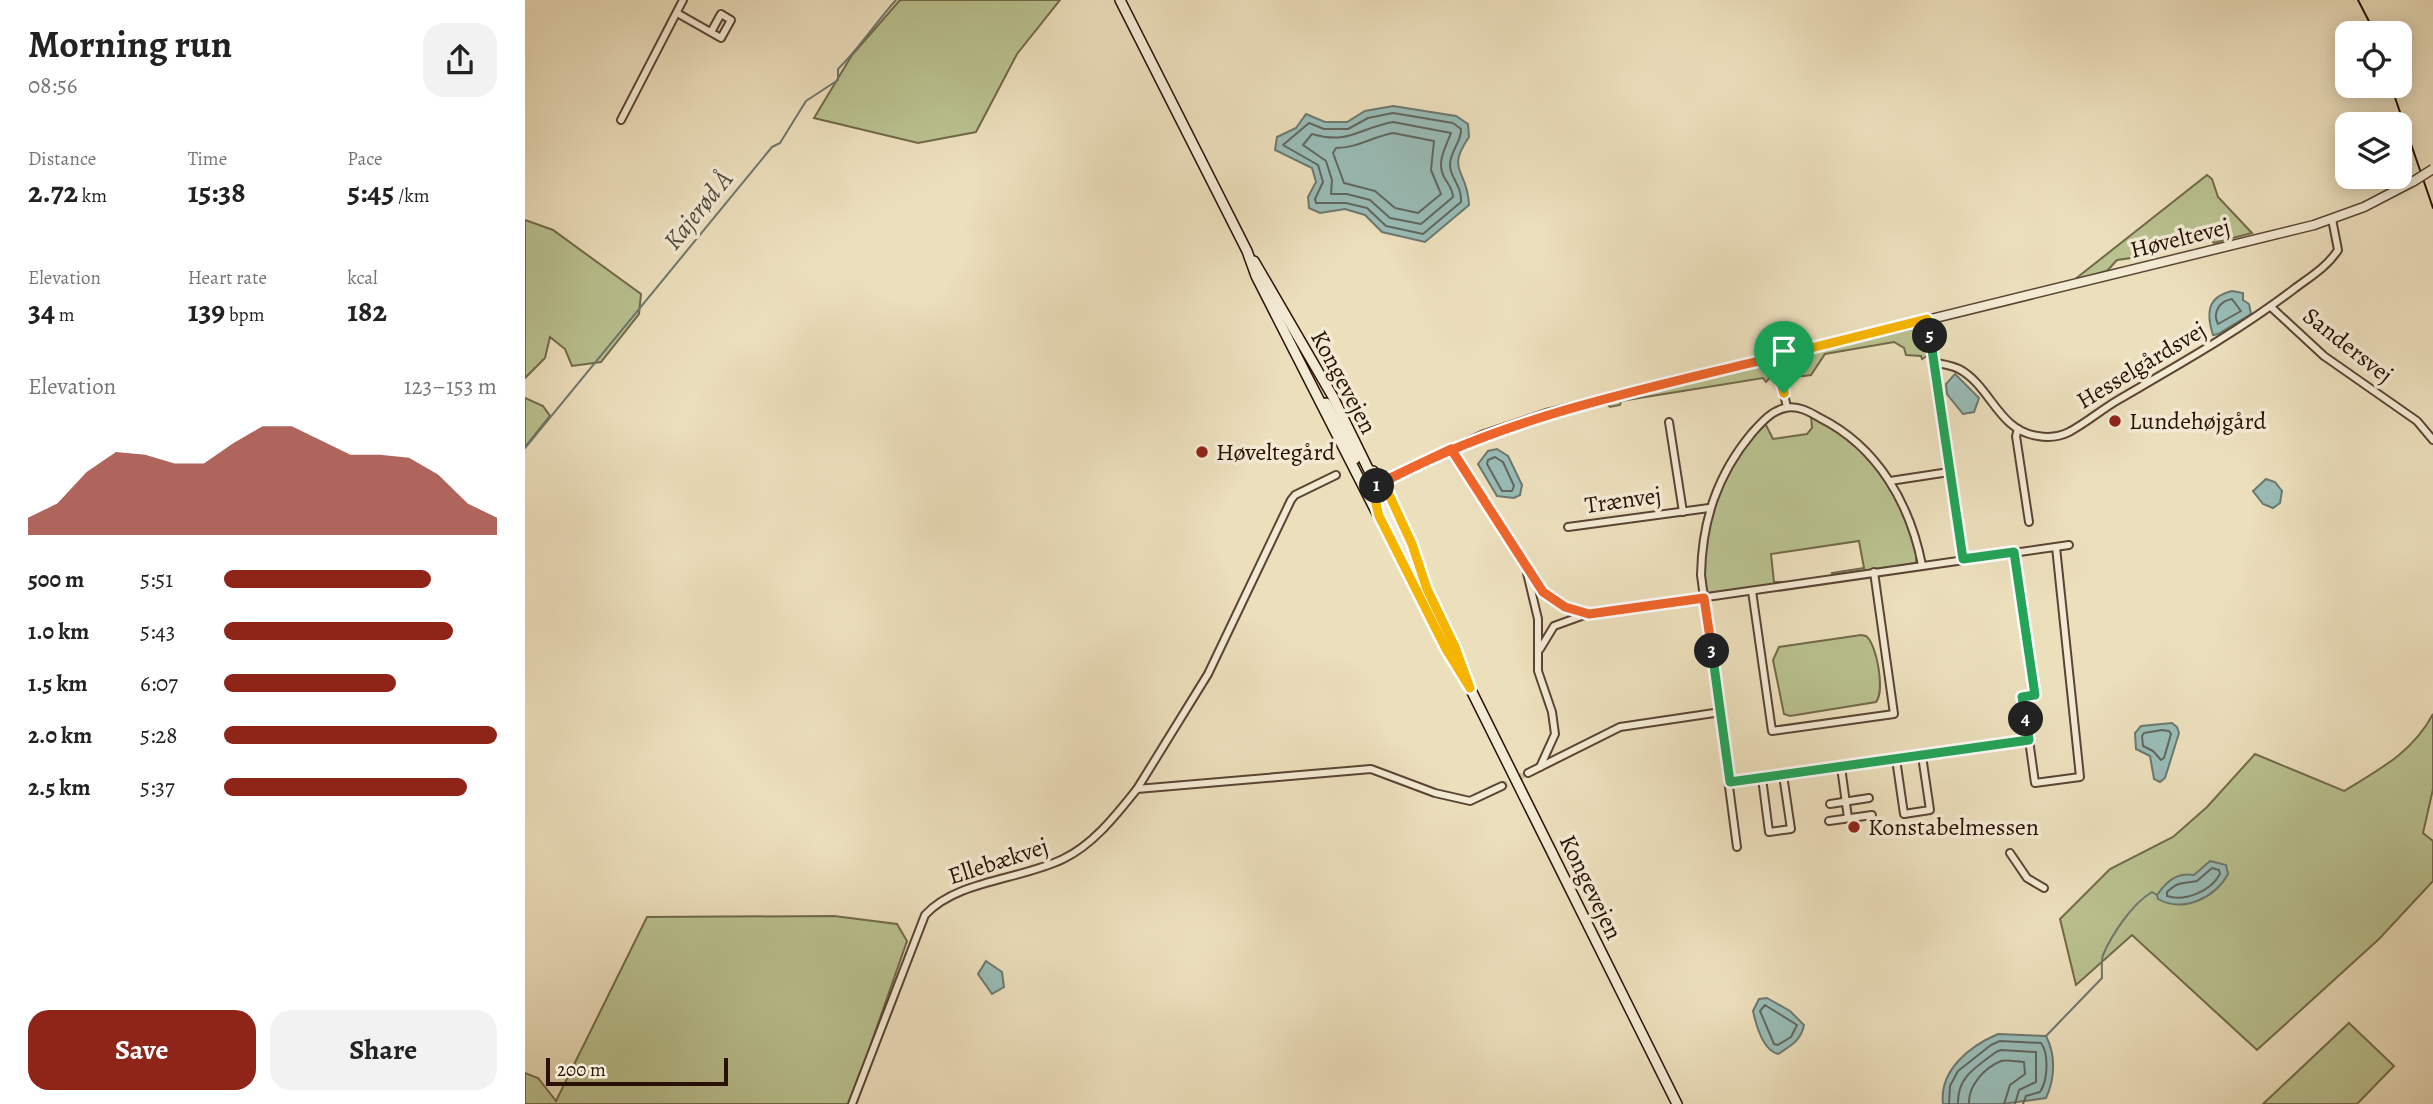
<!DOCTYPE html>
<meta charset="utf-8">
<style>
:root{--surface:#fff;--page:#f2f2f2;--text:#222;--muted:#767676;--accent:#8f2418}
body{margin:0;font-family:Alegreya,serif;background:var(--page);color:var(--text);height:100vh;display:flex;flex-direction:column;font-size:26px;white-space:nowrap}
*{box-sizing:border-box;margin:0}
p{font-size:23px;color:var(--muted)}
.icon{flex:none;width:38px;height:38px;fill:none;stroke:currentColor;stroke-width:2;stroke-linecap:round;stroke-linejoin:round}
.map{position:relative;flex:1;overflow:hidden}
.details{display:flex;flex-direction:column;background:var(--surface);width:525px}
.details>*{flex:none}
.buttons{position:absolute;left:1810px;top:21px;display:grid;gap:14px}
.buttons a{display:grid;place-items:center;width:77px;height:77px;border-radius:14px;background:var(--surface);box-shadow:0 4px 18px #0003;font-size:35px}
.scale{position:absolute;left:21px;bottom:18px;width:182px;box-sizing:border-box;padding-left:7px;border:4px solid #291105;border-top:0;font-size:19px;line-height:24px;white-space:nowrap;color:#291105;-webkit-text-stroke:5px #f3ead3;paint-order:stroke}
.pin{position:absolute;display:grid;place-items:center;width:60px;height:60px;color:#fff;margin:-72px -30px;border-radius:50% 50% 50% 0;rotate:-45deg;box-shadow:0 0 7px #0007}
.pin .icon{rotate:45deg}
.km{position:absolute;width:35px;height:35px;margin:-18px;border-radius:50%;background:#222;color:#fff;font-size:19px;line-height:35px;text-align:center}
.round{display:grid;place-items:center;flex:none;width:74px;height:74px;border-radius:21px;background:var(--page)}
.summary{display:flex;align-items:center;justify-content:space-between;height:119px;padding:0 28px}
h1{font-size:38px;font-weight:700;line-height:52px}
.stats{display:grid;grid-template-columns:repeat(3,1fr);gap:10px;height:119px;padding:7px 28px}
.stats div{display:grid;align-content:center}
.stats b{font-size:30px;font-weight:700}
.stats small{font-size:19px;font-weight:400}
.stats p{font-size:19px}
.chart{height:196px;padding:14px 28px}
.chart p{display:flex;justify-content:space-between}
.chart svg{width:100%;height:126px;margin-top:7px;fill:var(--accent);opacity:.7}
.button{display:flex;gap:14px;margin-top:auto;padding:14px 28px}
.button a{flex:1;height:80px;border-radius:21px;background:var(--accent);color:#fff;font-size:28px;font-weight:700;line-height:80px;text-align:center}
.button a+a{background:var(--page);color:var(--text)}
ul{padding:0 28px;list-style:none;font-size:23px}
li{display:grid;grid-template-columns:112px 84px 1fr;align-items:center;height:52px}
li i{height:18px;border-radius:9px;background:var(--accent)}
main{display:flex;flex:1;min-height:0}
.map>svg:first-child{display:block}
.green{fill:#b9c18f;stroke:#71694a;stroke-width:2}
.water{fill:#99bcb6;stroke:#6c786f;stroke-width:2}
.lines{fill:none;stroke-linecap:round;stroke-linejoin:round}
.shore{stroke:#61665e;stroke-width:2}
.stream{stroke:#6c786f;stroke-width:2}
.minor-tunnel{stroke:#cfc0a1;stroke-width:6;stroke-dasharray:6 3;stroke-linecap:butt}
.minor-casing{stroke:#5a4433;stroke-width:10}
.tertiary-casing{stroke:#5a4433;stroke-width:11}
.secondary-casing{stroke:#291105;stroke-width:12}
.minor{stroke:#f3ead3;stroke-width:6}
.tertiary{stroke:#f3ead3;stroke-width:8}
.secondary{stroke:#f3ead3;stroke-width:9}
.tram{stroke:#291105;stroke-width:2}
.tertiary-bridge-casing{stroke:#5a4433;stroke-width:11;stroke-linecap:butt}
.tertiary-bridge{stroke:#f3ead3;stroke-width:8}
.split-1-casing{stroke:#fff;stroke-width:14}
.split-2-casing{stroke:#fff;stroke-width:14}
.split-3-casing{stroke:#fff;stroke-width:14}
.split-4-casing{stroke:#fff;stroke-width:14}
.split-5-casing{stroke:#fff;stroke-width:14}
.split-6-casing{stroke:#fff;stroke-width:14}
.split-1{stroke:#f0652b;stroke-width:9}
.split-2{stroke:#f5b400;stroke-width:9}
.split-3{stroke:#f0652b;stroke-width:9}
.split-4{stroke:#22a559;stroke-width:9}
.split-5{stroke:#22a559;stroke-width:9}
.split-6{stroke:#f5b400;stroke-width:9}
.poi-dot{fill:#8f2418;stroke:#f3ead3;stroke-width:2.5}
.labels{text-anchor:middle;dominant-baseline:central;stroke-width:7;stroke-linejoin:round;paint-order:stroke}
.street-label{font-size:24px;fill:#291105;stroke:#f3ead3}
.poi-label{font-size:24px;fill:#291105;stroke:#f3ead3;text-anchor:start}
.water-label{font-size:26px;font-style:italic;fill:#504d43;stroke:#f3ead3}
</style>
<main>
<section class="details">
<div class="summary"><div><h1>Morning run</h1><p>08:56</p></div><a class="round"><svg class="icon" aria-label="share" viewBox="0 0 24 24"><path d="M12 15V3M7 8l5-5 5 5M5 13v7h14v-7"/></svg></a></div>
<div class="stats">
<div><p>Distance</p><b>2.72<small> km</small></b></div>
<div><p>Time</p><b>15:38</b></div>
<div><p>Pace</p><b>5:45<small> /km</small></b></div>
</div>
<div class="stats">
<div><p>Elevation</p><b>34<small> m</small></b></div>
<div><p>Heart rate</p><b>139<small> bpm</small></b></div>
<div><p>kcal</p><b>182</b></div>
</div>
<div class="chart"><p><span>Elevation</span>123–153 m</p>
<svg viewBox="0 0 160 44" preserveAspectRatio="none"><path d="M0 44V38L10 33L20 22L30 15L40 16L50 19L60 19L70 12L80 6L90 6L100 11L110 16L120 16L130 17L140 23L150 33L160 38V44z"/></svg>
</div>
<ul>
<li><b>500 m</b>5:51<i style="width:76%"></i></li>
<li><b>1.0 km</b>5:43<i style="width:84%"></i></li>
<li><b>1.5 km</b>6:07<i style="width:63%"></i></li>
<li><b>2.0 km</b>5:28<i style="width:100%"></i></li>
<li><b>2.5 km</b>5:37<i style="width:89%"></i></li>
</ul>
<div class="button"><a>Save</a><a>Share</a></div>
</section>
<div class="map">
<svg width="1908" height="1104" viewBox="0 0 1908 1104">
<rect width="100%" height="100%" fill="#ecdfbc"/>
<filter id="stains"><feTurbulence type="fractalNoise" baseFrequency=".00286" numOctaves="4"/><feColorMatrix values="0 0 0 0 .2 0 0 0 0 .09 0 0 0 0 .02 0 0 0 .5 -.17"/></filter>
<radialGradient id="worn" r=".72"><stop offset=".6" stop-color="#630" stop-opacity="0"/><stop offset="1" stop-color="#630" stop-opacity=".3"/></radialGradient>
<g class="green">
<polygon points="375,0 535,0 492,54 451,132 393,143 289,118 327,55"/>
<polygon points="1682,175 1687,179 1693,197 1727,233 1689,243 1684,238 1641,239 1635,243 1633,251 1628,255 1592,260 1582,271 1549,280"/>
<polygon points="0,220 28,230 116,294 114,314 76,362 47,366 40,349 25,337 20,358 0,378"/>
<path d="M1396,327l5,6 3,22 -7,4 -1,-3 -15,-1 -2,-7 -10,-6 -69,12 -14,21c-12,2 -19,4 -23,-10l3,-7 5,-2z"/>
<polygon points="1243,363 1249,373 1241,382 1238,378 1096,401 1095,405 1085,407 1082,404"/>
<polygon points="0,398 18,406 25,416 0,447"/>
<path d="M1286,416c47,22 80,64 98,111 4,11 9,25 7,36l-83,12 -1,-2 32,-5 -5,-27 -88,13 3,28h18l-84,11c-4,-7 -3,-17 -3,-26 -3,-55 23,-103 59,-142h2l7,14 34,-5 5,-6z"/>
<path d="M1336,635l5,1c11,8 19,55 10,66l-86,14 -6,-2 -11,-54 6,-13z"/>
<path d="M1908,714v75l-10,44 10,8v40l-54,58 -122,111 -125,-115 -56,50 -16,-66 50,-50 63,-32 34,-30 48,-53 89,37c36,-22 69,-39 89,-77z"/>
<polygon points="309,916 372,924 382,941 325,1104 0,1104 0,1073 13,1078 31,1101 122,917"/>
<polygon points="1824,1023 1869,1066 1832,1104 1738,1104"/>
</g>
<g class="water">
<path d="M868,106l63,10 12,8 1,13c-24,35 -1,32 0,68l-44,37 -43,-10 -17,-17 -20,-6 -25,4 -11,-5 -1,-11 8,-15 -4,-14 -37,-18 2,-13 19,-9 10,-14 19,8h22l18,-11z"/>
<path d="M1707,291l11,2v7l6,4 2,10 -33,20 -5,1c-7,-22 -6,-38 19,-44z"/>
<polygon points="1430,374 1454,398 1449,412 1438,414 1422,394 1421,384"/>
<polygon points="972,449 983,456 997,485 995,495 989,498 972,496 953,464 963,451"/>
<polygon points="1741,479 1750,482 1757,491 1755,503 1748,508 1738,504 1728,491"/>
<polygon points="1647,723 1652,727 1654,733 1640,778 1635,782 1629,779 1625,756 1611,749 1610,733 1616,726"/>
<path d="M1685,861l16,4 2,9c-13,24 -45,39 -70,25l-1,-4c10,-14 20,-23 37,-20z"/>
<polygon points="461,961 477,972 479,987 467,994 453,974"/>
<path d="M1242,998l23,13 14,14c-3,16 -14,21 -26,29 -15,-4 -22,-29 -25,-43l6,-12z"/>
<path d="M1473,1034l48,2c10,19 9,43 0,62l-44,6h-59c-4,-34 27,-58 55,-70z"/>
</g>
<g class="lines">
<g class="shore">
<path d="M868,113l60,10 8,6c1,12 -11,22 -11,36 0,13 12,20 11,37l-38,32 -37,-8 -19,-18 -21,-5h-30l-1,-4 8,-17 -5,-17 -35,-20 26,-22 15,6h24l20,-11z"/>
<path d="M868,122l58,11c-5,14 -15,28 -7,44 4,7 9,12 9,20l-32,27 -31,-6 -20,-18 -23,-6h-16l1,-14 -6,-19 -23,-16 9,-11c37,11 47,-6 81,-12z"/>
<path d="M868,133l41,8 -3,29 10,24 -23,19 -23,-5 -20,-17 -31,-8 -11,-30 3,-5c21,0 36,-11 57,-15z"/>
<path d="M1707,299l9,12 -23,13c-6,-12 2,-23 14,-25z"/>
<polygon points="970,457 978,462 989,486 987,491 977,491 962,464 963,460"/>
<polygon points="1637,730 1644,731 1646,734 1639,758 1636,760 1628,751 1618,746 1617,736 1619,733"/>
<path d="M1687,868l7,2 1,4c-9,17 -35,28 -53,22v-4c13,-12 16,-8 30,-11z"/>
<polygon points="1240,1005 1272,1025 1266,1037 1253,1045 1249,1044 1235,1011"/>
<path d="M1424,1104l1,-18 8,-15 33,-26 9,-4 41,2c8,11 7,37 -1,49l-14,4 -3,8"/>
<path d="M1433,1104c-1,-27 18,-37 38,-52l5,-2 35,2v30l-17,8 -4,14"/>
<path d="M1444,1104c-1,-18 15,-36 32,-43 6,-2 17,1 23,1l1,12 -15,11 -6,19"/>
</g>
<g class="stream">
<path d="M0,448l247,-301 8,-4 26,-42 32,-21v-11c20,-19 38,-47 58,-69"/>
<path d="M1521,1036l56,-58c0,-7 -1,-16 1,-23 9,-21 29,-51 49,-63l5,3"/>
</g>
<polyline class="minor-tunnel" points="977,786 1003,773"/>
<g class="minor-casing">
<g id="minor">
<polyline points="152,13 196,38 206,20 196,14 186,32"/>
<polyline points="96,120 158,0"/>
<polyline points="1746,307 1799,356 1892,421 1908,440"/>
<polyline points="1402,319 1438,559"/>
<polyline points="1258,355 1259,393"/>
<polyline points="1250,357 1262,407"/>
<path d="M1408,362c8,2 18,3 26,7 32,17 39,62 79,67 11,2 21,1 31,-4 17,-9 32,-22 49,-32 60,-35 121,-69 176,-111 16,-12 33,-22 44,-39l-6,-31"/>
<polyline points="1144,422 1158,512"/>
<polyline points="1493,429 1491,436 1504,522"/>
<polyline points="926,449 1018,592 1039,607 1064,614 1544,545"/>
<polyline points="1365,481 1424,472"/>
<polyline points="1043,527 1184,508"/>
<polyline points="1489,552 1510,695 1497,697 1504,740"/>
<polyline points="1002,573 1013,619 1013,671 1027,712 1030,734 1015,767"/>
<polyline points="1227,591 1247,731 1369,714 1349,572"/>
<polyline points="1015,649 1029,626 1062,614"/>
<polyline points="1371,759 1379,814 1405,810 1397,756"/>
<polyline points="1316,767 1323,818"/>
<polyline points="1003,773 1095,727 1196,712"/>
<polyline points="1237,778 1244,832 1266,829 1258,775"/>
<polyline points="1205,782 1504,740 1510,783 1555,777 1531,547"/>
<polyline points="612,789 683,674 766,500 770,495 811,475"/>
<polyline points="1305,804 1344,798"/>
<polyline points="1304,821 1347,815"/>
<path d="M1212,847l-36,-272c1,-54 16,-100 51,-142 9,-10 19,-22 33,-25 13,-3 25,4 35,10 58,29 90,86 102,147"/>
<polyline points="1485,853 1502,878 1519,888"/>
<path d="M327,1104l73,-189c32,-35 95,-35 138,-56 31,-15 53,-44 74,-70l234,-20 64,24 35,8 32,-15"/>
</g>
</g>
<g class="tertiary-casing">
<polyline id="tertiary" points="857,483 958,435 1023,413 1789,225 1839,207 1889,181"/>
</g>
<g class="secondary-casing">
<g id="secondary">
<polyline points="595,0 722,251 731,276 921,649 945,688 1152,1104"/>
<polyline points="729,261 808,397 902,589 938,669"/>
<polyline points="801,403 830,459"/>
<polyline points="848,471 854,477 862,480 862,491 888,547"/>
</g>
</g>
<use href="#minor" class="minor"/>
<use href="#tertiary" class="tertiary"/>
<use href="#secondary" class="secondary"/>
<g class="tram">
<polyline points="1833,0 1850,33"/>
<polyline points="1866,86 1908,208"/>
</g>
<g class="tertiary-bridge-casing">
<polyline id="tertiary-bridge" points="1889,181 1908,169"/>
</g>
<use href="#tertiary-bridge" class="tertiary-bridge"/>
</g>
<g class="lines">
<g class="split-1-casing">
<path id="split-1" d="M852,486c124,-69 261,-95 398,-129l9,36"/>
</g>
<g class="split-2-casing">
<polyline id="split-2" points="852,486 849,496 854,516 921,649 945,688 930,647 902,589 887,544 861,488 862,480 867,477"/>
</g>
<g class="split-3-casing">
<polyline id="split-3" points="867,477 926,449 1018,592 1040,607 1064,614 1179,598 1187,651"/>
</g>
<g class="split-4-casing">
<polyline id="split-4" points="1187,651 1205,782 1504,740 1501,719"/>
</g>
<g class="split-5-casing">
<polyline id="split-5" points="1405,336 1438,559 1489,552 1510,695 1497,697 1501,719"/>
</g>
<g class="split-6-casing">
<polyline id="split-6" points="1259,393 1258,355 1402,319 1405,336"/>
</g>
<use href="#split-1" class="split-1"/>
<use href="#split-2" class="split-2"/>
<use href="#split-3" class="split-3"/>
<use href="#split-4" class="split-4"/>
<use href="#split-5" class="split-5"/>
<use href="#split-6" class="split-6"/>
</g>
<g class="poi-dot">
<circle cx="1590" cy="421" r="7"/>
<circle cx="677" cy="452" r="7"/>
<circle cx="1329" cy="827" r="7"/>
</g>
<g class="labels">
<g class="street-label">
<text transform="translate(1655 238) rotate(-14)">Høveltevej</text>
<text transform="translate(1823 345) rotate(38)">Sandersvej</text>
<text transform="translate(1616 365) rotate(-31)">Hesselgårdsvej</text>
<text transform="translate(819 382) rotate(62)">Kongevejen</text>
<text transform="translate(1098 500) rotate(-8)">Trænvej</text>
<text transform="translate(473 861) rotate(-18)">Ellebækvej</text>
<text transform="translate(1066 887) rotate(64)">Kongevejen</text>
</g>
<g class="poi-label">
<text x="1604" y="421">Lundehøjgård</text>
<text x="691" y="452">Høveltegård</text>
<text x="1343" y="827">Konstabelmessen</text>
</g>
<g class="water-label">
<text transform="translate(173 210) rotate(-51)">Kajerød Å</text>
</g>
</g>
<rect width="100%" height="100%" filter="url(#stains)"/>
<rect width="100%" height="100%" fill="url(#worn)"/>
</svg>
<div class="buttons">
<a><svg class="icon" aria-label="locate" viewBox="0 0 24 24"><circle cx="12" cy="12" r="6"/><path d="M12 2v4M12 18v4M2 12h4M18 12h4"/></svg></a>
<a><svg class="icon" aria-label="layers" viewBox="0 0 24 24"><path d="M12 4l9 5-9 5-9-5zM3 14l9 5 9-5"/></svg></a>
</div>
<div class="scale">200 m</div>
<div class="pin" style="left:1259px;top:393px;background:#1e9e55"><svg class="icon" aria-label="arrive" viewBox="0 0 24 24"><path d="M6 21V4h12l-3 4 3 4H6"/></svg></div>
<b class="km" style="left:852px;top:486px">1</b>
<b class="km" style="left:1187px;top:651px">3</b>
<b class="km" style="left:1501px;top:719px">4</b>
<b class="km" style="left:1405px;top:336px">5</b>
</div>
</main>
